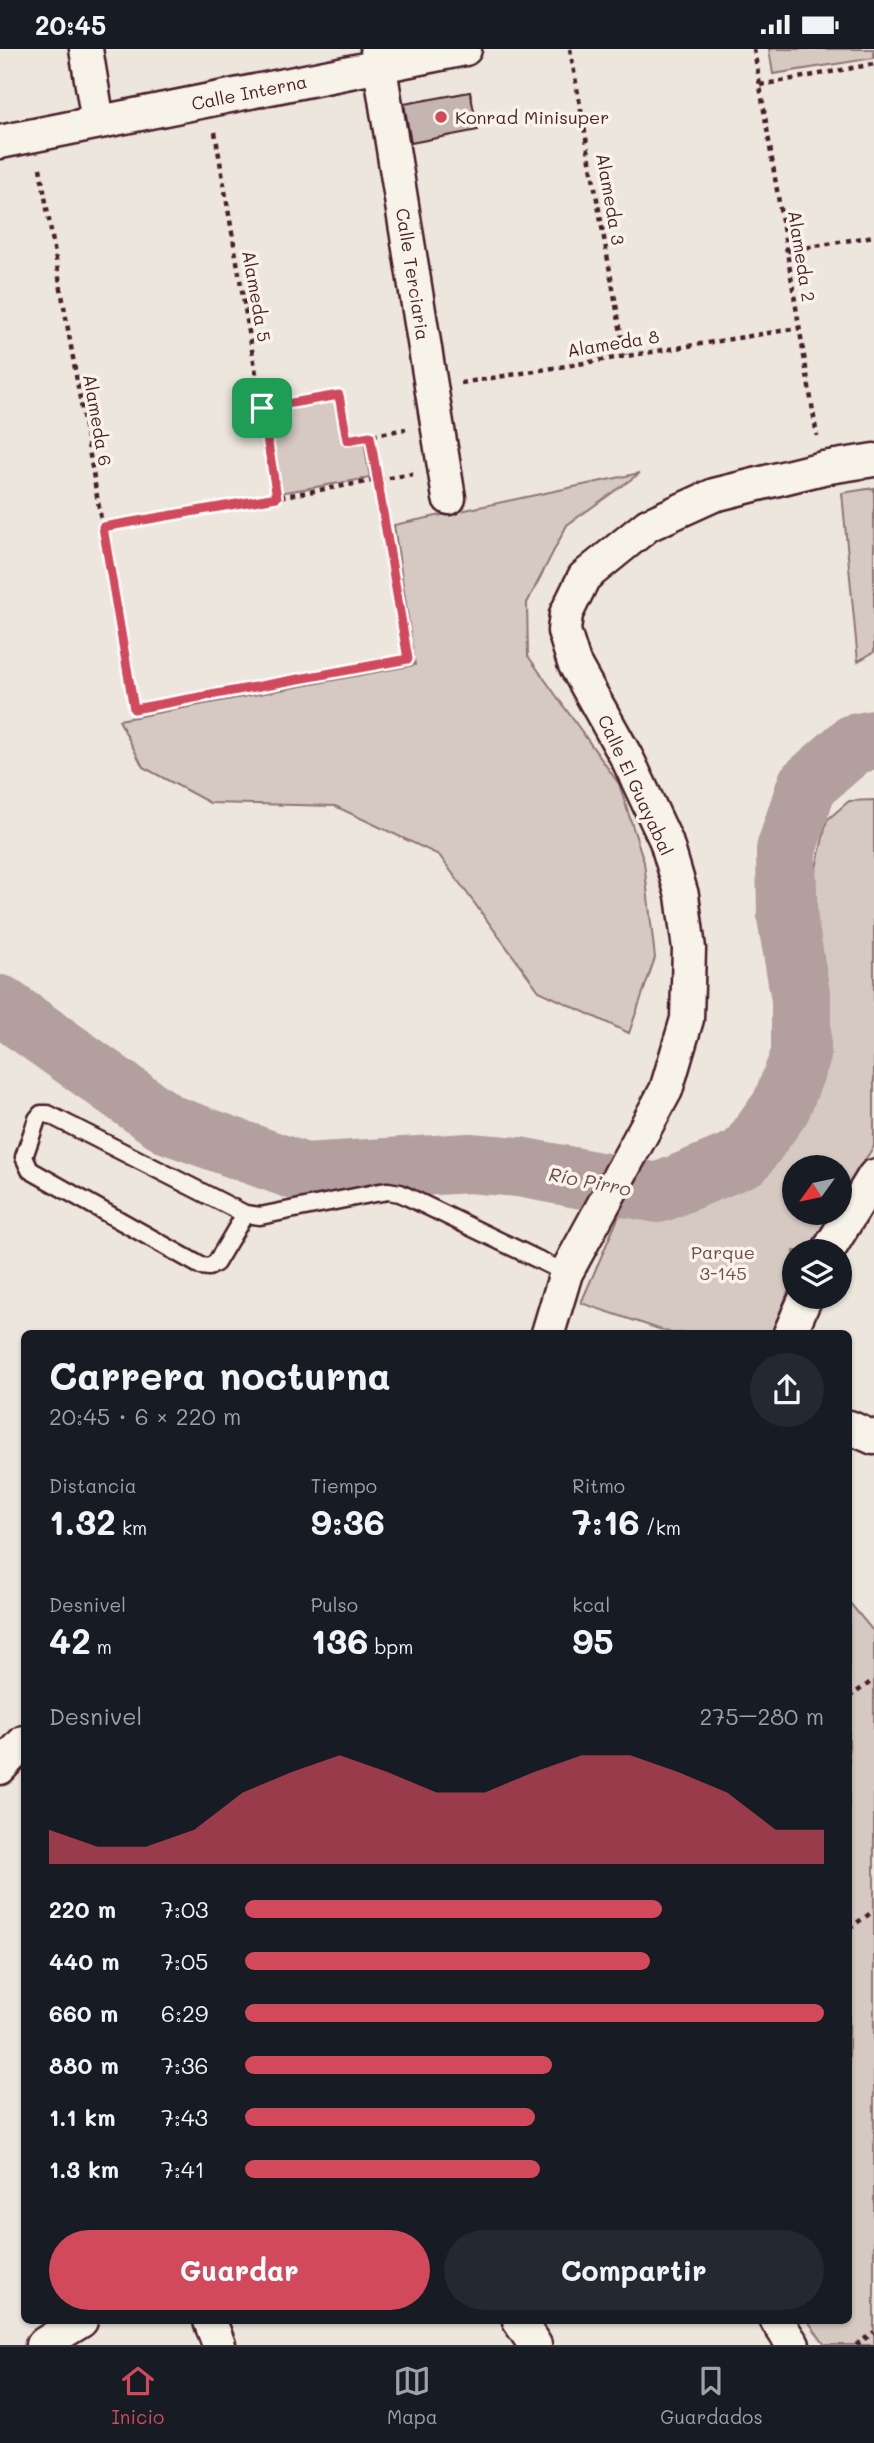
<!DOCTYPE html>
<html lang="es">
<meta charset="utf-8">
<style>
:root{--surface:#171b24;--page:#242831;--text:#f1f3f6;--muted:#9ea1a6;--line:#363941;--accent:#d1495b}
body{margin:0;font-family:Mali,sans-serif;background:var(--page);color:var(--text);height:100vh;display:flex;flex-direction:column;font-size:26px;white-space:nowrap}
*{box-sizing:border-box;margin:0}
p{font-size:23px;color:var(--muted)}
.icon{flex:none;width:38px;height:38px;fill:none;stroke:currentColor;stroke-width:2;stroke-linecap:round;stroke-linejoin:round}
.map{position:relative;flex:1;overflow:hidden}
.panel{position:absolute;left:21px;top:1281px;width:831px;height:994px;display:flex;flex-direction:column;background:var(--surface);border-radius:10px;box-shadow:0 2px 5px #0004}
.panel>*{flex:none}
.needle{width:46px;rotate:237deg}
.fabs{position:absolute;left:782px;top:1106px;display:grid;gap:14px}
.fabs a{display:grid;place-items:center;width:70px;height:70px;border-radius:50%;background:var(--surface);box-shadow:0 2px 5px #0004;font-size:35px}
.pin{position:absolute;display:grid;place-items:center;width:60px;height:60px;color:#fff;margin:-30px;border-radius:14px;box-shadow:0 4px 10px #0006}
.round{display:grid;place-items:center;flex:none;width:74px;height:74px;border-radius:37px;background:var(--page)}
.head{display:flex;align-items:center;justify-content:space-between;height:119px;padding:0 28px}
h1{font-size:38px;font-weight:800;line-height:52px}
.metrics{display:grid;grid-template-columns:repeat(3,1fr);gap:10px;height:119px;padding:7px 28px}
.metrics div{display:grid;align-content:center}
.metrics b{font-size:35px;font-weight:800}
.metrics small{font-size:19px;font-weight:400}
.metrics p{font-size:19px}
.chart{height:196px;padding:14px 28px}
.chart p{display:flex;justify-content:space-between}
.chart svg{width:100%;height:126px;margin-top:7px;fill:var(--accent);opacity:.7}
.button{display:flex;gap:14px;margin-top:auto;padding:14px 28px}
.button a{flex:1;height:80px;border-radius:42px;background:var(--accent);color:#fff;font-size:28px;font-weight:800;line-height:80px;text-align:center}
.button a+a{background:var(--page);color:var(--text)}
ul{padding:0 28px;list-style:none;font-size:23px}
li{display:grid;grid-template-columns:112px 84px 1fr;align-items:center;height:52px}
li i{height:18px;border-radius:9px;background:var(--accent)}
.status{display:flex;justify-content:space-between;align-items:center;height:49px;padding:0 35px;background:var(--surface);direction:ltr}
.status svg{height:19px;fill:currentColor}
.tab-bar{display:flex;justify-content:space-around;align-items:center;height:98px;border-top:2px solid var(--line);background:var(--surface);font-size:19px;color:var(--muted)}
.tab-bar a{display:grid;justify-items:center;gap:4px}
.tab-bar .selected{color:var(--accent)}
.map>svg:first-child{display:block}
.green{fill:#d5c9c2;stroke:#907476;stroke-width:2}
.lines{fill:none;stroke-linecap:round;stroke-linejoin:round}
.river{stroke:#b39f9d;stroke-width:60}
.building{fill:#c4b5b0;stroke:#4a1f2b;stroke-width:2}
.service-casing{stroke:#4a1f2b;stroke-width:21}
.minor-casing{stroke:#4a1f2b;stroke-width:37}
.path{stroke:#4a1f2b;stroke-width:4.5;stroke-dasharray:5 5;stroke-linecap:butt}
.service{stroke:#f7f3e8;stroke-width:16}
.minor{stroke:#f7f3e8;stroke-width:32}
.route-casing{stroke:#fff;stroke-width:14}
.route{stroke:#d1495b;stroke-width:9}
.poi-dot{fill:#d1495b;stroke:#f7f3e8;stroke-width:2.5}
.labels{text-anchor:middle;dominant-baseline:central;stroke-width:7;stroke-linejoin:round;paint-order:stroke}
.street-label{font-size:18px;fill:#4a1f2b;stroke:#f7f3e8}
.poi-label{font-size:18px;fill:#4a1f2b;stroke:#f7f3e8;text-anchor:start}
.park-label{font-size:18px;fill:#6d4a51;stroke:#f7f3e8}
.water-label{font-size:19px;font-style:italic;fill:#6f4c53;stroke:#f7f3e8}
</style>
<div class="status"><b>20:45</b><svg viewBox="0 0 49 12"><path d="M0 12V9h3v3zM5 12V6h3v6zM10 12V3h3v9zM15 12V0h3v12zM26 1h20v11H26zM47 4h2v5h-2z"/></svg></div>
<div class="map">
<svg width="874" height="2296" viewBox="0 0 874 2296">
<rect width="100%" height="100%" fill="#ece6dd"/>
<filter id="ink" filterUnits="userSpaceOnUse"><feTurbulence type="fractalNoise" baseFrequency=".0143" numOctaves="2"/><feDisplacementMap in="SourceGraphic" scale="14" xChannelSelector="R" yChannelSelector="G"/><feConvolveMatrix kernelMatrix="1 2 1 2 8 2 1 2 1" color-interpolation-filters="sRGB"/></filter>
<g filter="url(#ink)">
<g class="green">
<polygon points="769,0 874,0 874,9 773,25"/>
<polygon points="337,349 343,395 364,392 370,429 279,444 262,361"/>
<polygon points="640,424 567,476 527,554 528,607 619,735 644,813 655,909 629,984 539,942 439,806 335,757 210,754 143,718 119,671 415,616 394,476"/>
<polygon points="874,439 874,603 858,612 842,444"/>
<polygon points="874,751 874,1097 840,1150 840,1118 794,1118 794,1164 831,1164 807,1202 794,1202 794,1227 772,1284 671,1284 581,1254 625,1153 682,1153 730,1134 772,1094 808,1048 820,994 815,823 827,771 849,752"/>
<polygon points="849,1553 874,1583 874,2296 825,2296 808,2272 849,2272"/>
</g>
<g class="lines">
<polyline class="river" points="0,956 168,1075 304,1124 469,1114 519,1118 658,1144 745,1108 781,1058 801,1006 801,950 787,868 786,801 807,736 854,695 874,691"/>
</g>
<polygon class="building" points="470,43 478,81 411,94 404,55"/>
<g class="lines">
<g class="service-casing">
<polyline id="service" points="245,1165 216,1214 209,1218 201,1217 30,1121 24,1108 37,1070 41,1065 48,1065 245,1165 260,1167 375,1144 388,1142 400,1144 566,1224"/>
</g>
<g class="minor-casing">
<g id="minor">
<polyline points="86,0 98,73"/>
<path id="s1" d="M377,0l72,449"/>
<path id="s2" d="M0,93l465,-93"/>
<polyline points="828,1202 874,1127"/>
<polyline points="548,1284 566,1224 666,1041 687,970 689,900 682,846 666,792 628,711 574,614 564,582 566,565 584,528 648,476 714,446 823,419 874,411"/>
<polyline points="790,1284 806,1248"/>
<polyline points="849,1378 874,1389"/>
<polyline points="0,1719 24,1693"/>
<polyline points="210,2272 219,2296"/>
<polyline points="519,2272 535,2296"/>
<polyline points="777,2272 793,2296"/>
<polyline points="42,2296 81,2272"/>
</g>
</g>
<g class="path">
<polyline points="570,0 625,306"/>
<polyline points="754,0 817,387"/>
<polyline points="760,36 874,15"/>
<polyline points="215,83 277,448"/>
<polyline points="40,119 134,660 408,610 370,387"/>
<polyline points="787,202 874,187"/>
<polyline points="461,334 799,279"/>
<polyline points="262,359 339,346 347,391 406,380"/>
<polyline points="103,478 413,425"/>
<polyline points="849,1648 874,1631"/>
<polyline points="849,1879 874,1862"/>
<polyline points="856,2296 874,2283"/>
</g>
<use href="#service" class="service"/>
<use href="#minor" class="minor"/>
</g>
</g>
<g class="lines" filter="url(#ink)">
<g class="route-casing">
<polygon id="route" points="339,346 347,391 370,387 408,610 134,660 103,478 277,448 262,359"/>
</g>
<use href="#route" class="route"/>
</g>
<circle class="poi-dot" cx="441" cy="68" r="7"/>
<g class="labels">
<g class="street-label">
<text stroke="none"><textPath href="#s2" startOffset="254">Calle Interna</textPath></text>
<text transform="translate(611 150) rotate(80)">Alameda 3</text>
<text transform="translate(802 207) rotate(81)">Alameda 2</text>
<text stroke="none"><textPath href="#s1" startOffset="228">Calle Terciaria</textPath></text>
<text transform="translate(257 247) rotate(80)">Alameda 5</text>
<text transform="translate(613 294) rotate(-9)">Alameda 8</text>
<text transform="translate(98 371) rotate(80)">Alameda 6</text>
<text transform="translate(636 736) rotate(65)">Calle El Guayabal</text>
</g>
<g class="poi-label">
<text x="455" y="68">Konrad Minisuper</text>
</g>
<g class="park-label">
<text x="723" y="1203">Parque<tspan x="723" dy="21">3-145</tspan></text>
</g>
<g class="water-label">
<text transform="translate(590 1132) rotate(11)">Río Pirro</text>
</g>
</g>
</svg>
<div class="fabs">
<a><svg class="needle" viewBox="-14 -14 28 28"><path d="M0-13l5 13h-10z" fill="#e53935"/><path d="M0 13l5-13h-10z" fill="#9ea1a6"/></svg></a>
<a><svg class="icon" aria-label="layers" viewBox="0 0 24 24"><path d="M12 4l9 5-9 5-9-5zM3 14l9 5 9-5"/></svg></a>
</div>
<div class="pin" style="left:262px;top:359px;background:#1e9e55"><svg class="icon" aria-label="arrive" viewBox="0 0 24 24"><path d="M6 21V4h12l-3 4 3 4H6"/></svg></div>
<section class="panel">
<div class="head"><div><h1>Carrera nocturna</h1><p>20:45 · 6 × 220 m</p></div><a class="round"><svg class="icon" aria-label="share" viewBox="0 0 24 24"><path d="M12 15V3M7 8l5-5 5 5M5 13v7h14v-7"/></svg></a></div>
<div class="metrics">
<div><p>Distancia</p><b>1.32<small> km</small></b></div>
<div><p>Tiempo</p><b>9:36</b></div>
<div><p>Ritmo</p><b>7:16<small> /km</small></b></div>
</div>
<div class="metrics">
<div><p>Desnivel</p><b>42<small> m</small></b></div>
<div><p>Pulso</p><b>136<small> bpm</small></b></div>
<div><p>kcal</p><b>95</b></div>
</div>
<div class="chart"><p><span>Desnivel</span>275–280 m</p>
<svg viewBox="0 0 160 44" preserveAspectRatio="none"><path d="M0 44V32L10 38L20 38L30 32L40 19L50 12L60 6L70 12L80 19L90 19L100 12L110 6L120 6L130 12L140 19L150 32L160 32V44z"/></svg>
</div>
<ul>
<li><b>220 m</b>7:03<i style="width:72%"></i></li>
<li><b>440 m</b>7:05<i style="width:70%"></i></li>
<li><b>660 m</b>6:29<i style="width:100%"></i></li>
<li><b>880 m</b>7:36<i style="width:53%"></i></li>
<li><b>1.1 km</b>7:43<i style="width:50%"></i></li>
<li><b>1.3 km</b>7:41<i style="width:51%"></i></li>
</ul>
<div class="button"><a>Guardar</a><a>Compartir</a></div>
</section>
</div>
<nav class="tab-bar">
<a class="selected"><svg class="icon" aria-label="home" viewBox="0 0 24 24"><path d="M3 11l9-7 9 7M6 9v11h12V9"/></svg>Inicio</a>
<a><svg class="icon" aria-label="map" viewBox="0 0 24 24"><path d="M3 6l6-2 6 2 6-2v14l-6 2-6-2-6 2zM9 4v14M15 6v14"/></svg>Mapa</a>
<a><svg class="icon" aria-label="saved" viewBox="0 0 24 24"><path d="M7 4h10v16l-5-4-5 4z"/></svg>Guardados</a>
</nav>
